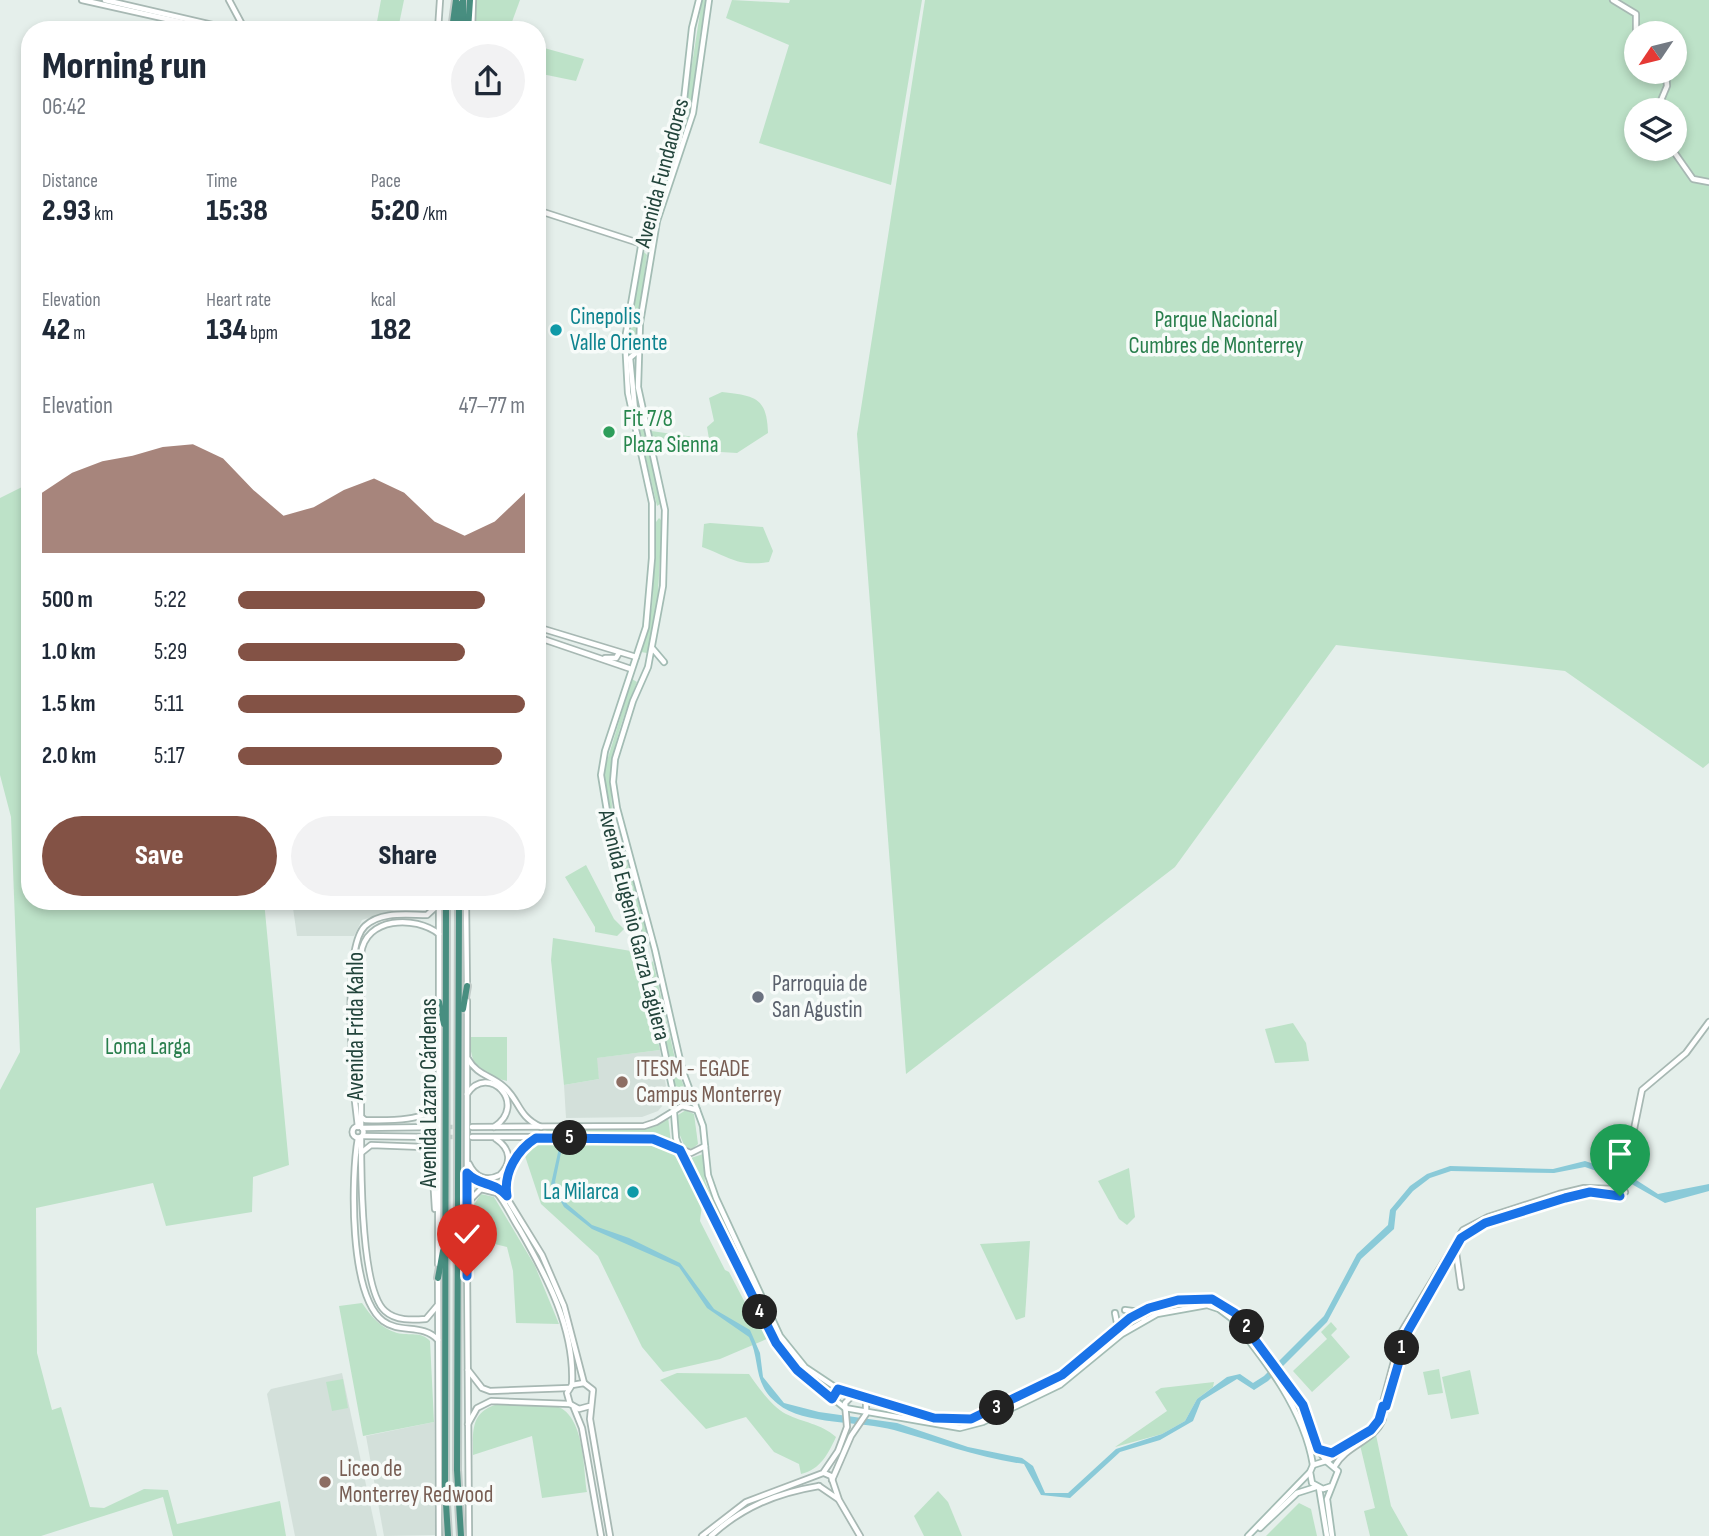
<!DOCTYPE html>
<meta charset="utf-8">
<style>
:root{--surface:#fff;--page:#f2f2f3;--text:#1f2937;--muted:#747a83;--accent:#835245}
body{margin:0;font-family:"Sofia Sans Condensed",sans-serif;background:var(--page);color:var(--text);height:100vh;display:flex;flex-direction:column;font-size:26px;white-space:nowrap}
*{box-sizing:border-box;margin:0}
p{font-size:23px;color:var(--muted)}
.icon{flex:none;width:38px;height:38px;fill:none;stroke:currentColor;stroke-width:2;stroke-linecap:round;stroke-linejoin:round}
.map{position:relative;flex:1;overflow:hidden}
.sheet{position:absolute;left:21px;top:21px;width:525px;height:889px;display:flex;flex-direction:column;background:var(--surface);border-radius:28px;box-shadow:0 4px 10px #0003}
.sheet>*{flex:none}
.needle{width:46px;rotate:235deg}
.tools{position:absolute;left:1624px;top:21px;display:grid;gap:14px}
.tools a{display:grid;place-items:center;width:63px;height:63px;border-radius:50%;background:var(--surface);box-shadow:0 4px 10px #0003;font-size:35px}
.pin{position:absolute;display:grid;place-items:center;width:60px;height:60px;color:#fff;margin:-72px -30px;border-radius:50% 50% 50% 0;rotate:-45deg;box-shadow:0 0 7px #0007}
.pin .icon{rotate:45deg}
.km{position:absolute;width:35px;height:35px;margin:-18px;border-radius:50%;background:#222;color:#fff;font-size:19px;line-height:35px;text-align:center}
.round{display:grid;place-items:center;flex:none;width:74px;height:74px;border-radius:37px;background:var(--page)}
.summary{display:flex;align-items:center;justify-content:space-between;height:119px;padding:0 21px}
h1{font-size:38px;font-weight:800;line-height:52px}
.figures{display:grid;grid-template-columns:repeat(3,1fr);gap:10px;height:119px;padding:7px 21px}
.figures div{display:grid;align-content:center}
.figures b{font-size:30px;font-weight:800}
.figures small{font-size:19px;font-weight:400}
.figures p{font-size:19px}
.chart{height:196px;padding:14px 21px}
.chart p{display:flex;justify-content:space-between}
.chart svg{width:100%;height:126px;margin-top:7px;fill:var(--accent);opacity:.7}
.action{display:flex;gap:14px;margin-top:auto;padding:14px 21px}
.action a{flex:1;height:80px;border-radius:42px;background:var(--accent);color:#fff;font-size:28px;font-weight:800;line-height:80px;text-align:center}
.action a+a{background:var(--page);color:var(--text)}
ul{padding:0 21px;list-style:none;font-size:23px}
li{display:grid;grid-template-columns:112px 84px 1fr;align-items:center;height:52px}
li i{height:18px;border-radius:9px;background:var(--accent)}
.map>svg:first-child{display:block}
.built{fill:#d3e0da}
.green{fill:#bde2c8;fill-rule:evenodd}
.water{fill:#8acad8}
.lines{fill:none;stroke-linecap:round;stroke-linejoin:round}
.tertiary-tunnel{stroke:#becdc8;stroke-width:4.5;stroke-dasharray:4.5 2;stroke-linecap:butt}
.tertiary-casing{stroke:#a7b8b3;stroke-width:8}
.secondary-casing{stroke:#a3bcb4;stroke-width:8}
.trunk-casing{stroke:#c1cbc8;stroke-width:10}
.tertiary{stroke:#fff;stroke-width:4.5}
.secondary{stroke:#fff;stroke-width:4.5}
.trunk{stroke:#488e80;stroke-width:6}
.route-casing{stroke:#fff;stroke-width:14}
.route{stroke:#1a73e8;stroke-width:9}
.culture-dot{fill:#0f9aa8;stroke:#f7fbf9;stroke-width:2.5}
.leisure-dot{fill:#2e9e5b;stroke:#f7fbf9;stroke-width:2.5}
.worship-dot{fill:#6b7280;stroke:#f7fbf9;stroke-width:2.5}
.education-dot{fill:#8d6e63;stroke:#f7fbf9;stroke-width:2.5}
.labels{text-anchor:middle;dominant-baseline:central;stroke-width:7;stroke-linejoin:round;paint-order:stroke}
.street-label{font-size:23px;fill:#22443b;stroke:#f7fbf9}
.culture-label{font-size:23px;fill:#0d838f;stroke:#f7fbf9;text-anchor:start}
.park-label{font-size:23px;fill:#287e4c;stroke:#f7fbf9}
.leisure-label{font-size:23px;fill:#27864d;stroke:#f7fbf9;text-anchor:start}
.worship-label{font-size:23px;fill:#5b616d;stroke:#f7fbf9;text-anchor:start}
.education-label{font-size:23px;fill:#785e54;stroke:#f7fbf9;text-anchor:start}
</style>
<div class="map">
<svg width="1709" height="1536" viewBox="0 0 1709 1536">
<rect width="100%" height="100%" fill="#e5efeb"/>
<g class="built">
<polygon points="292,901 434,901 428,909 394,910 362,920 354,936 297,936"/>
<polygon points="660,1050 667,1092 667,1100 658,1111 642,1117 566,1118 564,1085 599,1079 596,1058"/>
<polygon points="342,1373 377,1536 295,1536 267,1394 271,1389"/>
<polygon points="434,1422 435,1535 384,1536 366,1436"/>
</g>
<g class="green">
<polygon points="381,0 404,0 398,29 376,27"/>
<polygon points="476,0 520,0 509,30 476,27"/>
<polygon points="702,0 708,0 700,35 689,123 649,240 654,202 681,135"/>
<polygon points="732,0 789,3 790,0 922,0 891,185 759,143 789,45 726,18"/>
<path d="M925,0h784v763l-6,5 -138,-97 -229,-26 -161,222 -269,207 -49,-640zM1636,33h39v39h-39zM1636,110h39v39h-39z"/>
<polygon points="537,46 584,59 576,81 537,73"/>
<polygon points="644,252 647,255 634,347 628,348 641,255"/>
<polygon points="634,375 660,504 657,506 637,419"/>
<path d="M722,392c33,4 45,5 46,41l-31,20 -81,-5 -5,-17 58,8 -2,-12 7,-6 -5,-23z"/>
<polygon points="30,483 30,901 264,901 289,1165 253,1177 252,1212 166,1226 153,1183 36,1208 37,1353 52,1410 61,1407 90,1507 104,1508 144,1489 168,1490 177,1524 280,1501 286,1536 173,1536 163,1497 41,1536 0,1536 0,1090 20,1052 11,817 0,775 0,498"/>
<polygon points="659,518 662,521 657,611 647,653 641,652 652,606 656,522"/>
<path d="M710,523l53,4 10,24 -4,11c-32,5 -39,-5 -67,-15l2,-23z"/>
<path d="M632,679l5,3c-21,53 -34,89 -21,146l-2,2 -11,-56z"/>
<polygon points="619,845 622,846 649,934 647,937 642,934 616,848"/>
<polygon points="586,865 614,919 624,929 617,936 595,932 595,927 565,877"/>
<polygon points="553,938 637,952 660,1050 597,1058 599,1079 564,1085 551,960"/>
<polygon points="653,961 678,1072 690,1101 675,1105 675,1088 650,964"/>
<polygon points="1293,1023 1306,1043 1309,1061 1275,1063 1265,1029"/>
<path d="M470,1037h37v44c-28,-7 -37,-14 -37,-44z"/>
<polygon points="686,1110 694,1114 698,1144 692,1149 685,1147 678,1131 678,1115"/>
<path d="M668,1116l3,27 -26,-8 -103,-2c21,-16 93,11 126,-17z"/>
<polygon points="645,1141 669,1149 683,1165 702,1205 700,1221 725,1270 729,1272 752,1316 761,1321 769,1338 720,1359 663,1372 642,1347 598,1256 541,1204 525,1156 525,1150 536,1142"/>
<path d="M703,1154l2,27 8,20c32,63 57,158 123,191l-2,4 -33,-25 -21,-26 -92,-186z"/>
<polygon points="1129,1168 1135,1217 1127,1225 1119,1219 1098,1181"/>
<polygon points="481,1194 494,1197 535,1266 559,1324 516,1323 513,1271 507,1247 470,1238 471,1209"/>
<polygon points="1030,1241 1025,1317 1016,1320 980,1244"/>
<path d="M362,1303c9,13 18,25 35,30 13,3 24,-2 33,8l4,81 -71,14 -24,-130z"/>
<polygon points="1331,1322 1337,1329 1331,1335 1350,1357 1312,1392 1293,1371 1327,1339 1321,1332"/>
<polygon points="1439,1369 1443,1393 1428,1395 1423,1372"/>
<polygon points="1470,1370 1479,1414 1451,1419 1442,1377"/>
<path d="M677,1373l72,1c9,13 23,33 37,40 18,9 34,9 50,23 -8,17 -15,32 -35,37l-2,-10 -25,-12 -28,-35 -40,12 -46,-49z"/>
<polygon points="343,1379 348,1408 332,1411 326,1382"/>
<polygon points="1214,1382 1213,1387 1197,1399 1185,1421 1162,1434 1115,1447 1167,1411 1155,1392 1161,1388"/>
<path d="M495,1405c18,0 38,-2 56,0 34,4 32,62 36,87l-45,6 -10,-62 -59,19c0,-22 -3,-42 22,-50z"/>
<polygon points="1376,1435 1391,1506 1408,1536 1370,1536 1364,1511 1375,1508 1360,1445"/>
<polygon points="938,1491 948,1502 962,1536 924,1536 914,1516"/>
<polygon points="1299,1503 1311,1509 1317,1536 1266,1536"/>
</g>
<path class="water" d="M559,1148h3l-7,34 12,22 25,21 37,13 51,25 34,46 36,21 10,23 3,24 21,26 35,9 78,11 71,24 54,11 11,8 12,27h23l48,-44 46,-15 23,-13 12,-22 30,-22 13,-3 13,9 11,-7 60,-60 33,-62 31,-29 2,-15 20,-24 17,-12 23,-8 103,3 32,-8 45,15 28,18 51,-10v7l-44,12 -37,-21 -43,-15 -31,6 -103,-2 -21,7 -17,13 -17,20 -2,18 -33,30 -34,63 -59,59 -14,9 -17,-11 -36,22 -8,20 -33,19 -40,12 -50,46 -29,-3 -17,-31c-45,-6 -87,-22 -130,-34 -32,-9 -91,-5 -116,-26 -26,-20 -17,-43 -29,-67l-42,-29 -28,-41 -87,-38 -28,-22 -13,-23z"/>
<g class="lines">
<g class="tertiary-tunnel">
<polyline points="435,1127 468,1127"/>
<polyline points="435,1137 472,1137"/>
</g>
<g class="tertiary-casing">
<g id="tertiary">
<polyline points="82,0 216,30"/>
<polyline points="105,0 234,30"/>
<polyline points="229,0 245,30"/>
<polyline points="1613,0 1636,14 1636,36"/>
<polyline points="438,30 440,0"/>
<polyline points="472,30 473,0"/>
<polyline points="1657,110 1667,86 1666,72"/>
<polyline points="1672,149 1693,179 1709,182"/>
<polyline points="537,210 651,247"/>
<polyline points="537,627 636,657"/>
<polyline points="537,637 631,669"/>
<polyline points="605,658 616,658 619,653"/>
<polyline points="466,901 467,986"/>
<polyline points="467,1001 467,1255"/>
<polyline points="439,1002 439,901"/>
<path d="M468,1059c9,16 22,16 35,27 17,14 14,30 38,41"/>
<path d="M467,1094c21,-32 62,10 27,33"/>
<path d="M361,1117l4,3c108,3 43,-25 73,-73"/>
<circle cx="358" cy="1132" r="5.5"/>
<path d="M358,1127c-5,-37 -17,-178 7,-201 16,-15 42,-11 62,-11l12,-11"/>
<path d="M361,1127v-173c4,-37 54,-39 78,-20"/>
<polyline points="472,1127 644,1126 656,1122 682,1106 697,1110"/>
<polyline points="362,1128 434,1127"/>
<polyline points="363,1136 435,1137"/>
<path d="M361,1137c0,34 0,153 24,174 11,10 27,9 41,8l11,-13"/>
<polyline points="472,1137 636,1137 657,1140 691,1153 705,1146"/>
<path d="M358,1138c-7,39 -9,157 25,183 17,13 40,2 55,19"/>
<polyline points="361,1153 371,1145 423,1147 432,1159 435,1209"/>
<path d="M469,1164c6,13 17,18 31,11 12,-12 11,-26 -4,-36"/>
<polyline points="468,1174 475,1180 502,1190 542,1255 564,1306 584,1383"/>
<polyline points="1622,1188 1616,1190 1619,1195 1625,1192 1622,1188 1642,1090 1686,1053 1709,1022"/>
<path d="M507,1195c-4,-22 10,-46 29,-57"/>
<path d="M468,1202l13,-13 16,4c9,10 15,25 23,37 27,47 55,99 52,155"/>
<polyline points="1455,1245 1461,1287"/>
<polyline points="438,1264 439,1011"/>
<polyline points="467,1267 469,1536"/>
<polyline points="438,1277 439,1536"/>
<polyline points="468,1370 482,1388 490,1391 569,1388"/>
<polyline points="590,1406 579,1409 570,1404 567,1393 572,1385 584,1383 593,1390 590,1419 610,1536"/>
<polyline points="574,1408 582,1428 601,1536"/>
<polyline points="1385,1410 1408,1331 1461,1238 1485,1223 1565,1198 1590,1192 1620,1196"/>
<polyline points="468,1424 477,1408 491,1401 570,1404"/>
<polyline points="1328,1461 1377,1425 1402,1331 1463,1230 1488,1217 1559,1194 1584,1188 1618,1189"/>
<path d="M1335,1466c11,-21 40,-25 48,-47"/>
<polyline points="824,1473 831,1476 839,1500 860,1536"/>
<polyline points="832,1480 851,1436 866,1414 866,1399"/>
<polyline points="819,1486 838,1499"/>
<polyline points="702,1536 746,1502 823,1473 838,1451 847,1427 845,1403 853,1395"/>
<path d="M711,1536c31,-29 66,-43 108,-50"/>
</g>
</g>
<g class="secondary-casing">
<g id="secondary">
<path d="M699,0l-7,28 -9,81 -40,126 -18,104 3,54 24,110v55l-6,69 -41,124 -4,24 10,60 32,113 29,139 4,51 8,23 92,183 21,26 48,38 115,20 23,-6 77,-37 62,-51 35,-20 50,-9 12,4 12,9c35,43 73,92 82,147"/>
<polyline points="709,0 693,113 657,221 640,323 638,387 665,510 663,586 648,667 633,701 615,759 613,782 617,808 655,950 682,1069 703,1126 708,1175 716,1198 780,1336 805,1367 841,1391 935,1418 971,1419 1062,1375 1130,1318 1149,1308 1178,1300 1212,1299 1235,1313 1303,1405 1318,1449 1326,1461"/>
<polyline points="633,416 635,410 630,358 637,352"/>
<polyline points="653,649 664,662"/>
<polyline points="1125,1310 1140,1312"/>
<polyline points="1115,1313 1118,1328"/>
<polyline points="1144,1320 1144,1315 1165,1305"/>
<polyline points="1318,1449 1337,1452"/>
<polyline points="1319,1488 1327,1536"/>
<polyline points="1260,1528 1297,1493 1316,1487"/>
<polyline points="1248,1536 1309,1473"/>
<polyline points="1332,1536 1327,1499 1338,1471 1326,1461 1313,1465 1310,1472 1312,1483 1323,1489 1332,1486"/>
</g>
</g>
<g class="trunk-casing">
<g id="trunk">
<polyline points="452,30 456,0"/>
<polyline points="458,30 460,4"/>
<polyline points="463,30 463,0"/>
<polyline points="468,30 470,0"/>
<polyline points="446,901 445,1487 448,1536"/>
<polyline points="459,901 457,1470 461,1536"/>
<polyline points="439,1002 444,1024"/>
<polyline points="463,1009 467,986"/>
<polyline points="462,1241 467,1270"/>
<polyline points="438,1278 443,1251"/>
</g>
</g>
<use href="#tertiary" class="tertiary"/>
<use href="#secondary" class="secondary"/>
<use href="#trunk" class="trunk"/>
</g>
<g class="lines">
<g class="route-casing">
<path id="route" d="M467,1276v-103c12,13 29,9 40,23 -4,-23 10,-46 29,-58l117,1 27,11 96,193 21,27 35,29 6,-10 96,29 37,1 91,-44 68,-57 19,-10 29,-8 34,-1 23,14 68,92 15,44 14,4 39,-23 8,-10 4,-14h3l22,-75 53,-93 24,-15 80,-25 25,-6 30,4"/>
</g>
<use href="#route" class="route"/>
</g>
<g class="culture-dot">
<circle cx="556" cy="330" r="7"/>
<circle cx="633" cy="1192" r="7"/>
</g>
<circle class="leisure-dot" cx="609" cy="432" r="7"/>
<circle class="worship-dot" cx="758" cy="997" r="7"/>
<g class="education-dot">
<circle cx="622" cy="1082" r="7"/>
<circle cx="325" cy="1482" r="7"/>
</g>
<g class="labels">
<g class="street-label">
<text transform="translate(662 173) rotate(-75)">Avenida Fundadores</text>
<text transform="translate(634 925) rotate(76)">Avenida Eugenio Garza Lagüera</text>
<text transform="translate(356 1026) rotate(-90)">Avenida Frida Kahlo</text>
<text transform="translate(429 1093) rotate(-90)">Avenida Lázaro Cárdenas</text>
</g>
<g class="culture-label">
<text x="570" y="317">Cinepolis<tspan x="570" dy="26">Valle Oriente</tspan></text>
<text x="619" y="1192" text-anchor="end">La Milarca</text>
</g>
<g class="park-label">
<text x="1216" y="320">Parque Nacional<tspan x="1216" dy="26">Cumbres de Monterrey</tspan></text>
<text x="148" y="1047">Loma Larga</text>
</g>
<g class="leisure-label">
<text x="623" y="419">Fit 7/8<tspan x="623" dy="26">Plaza Sienna</tspan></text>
</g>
<g class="worship-label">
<text x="772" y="984">Parroquia de<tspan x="772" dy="26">San Agustin</tspan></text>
</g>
<g class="education-label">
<text x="636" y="1069">ITESM - EGADE<tspan x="636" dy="26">Campus Monterrey</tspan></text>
<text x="339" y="1469">Liceo de<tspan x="339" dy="26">Monterrey Redwood</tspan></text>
</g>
</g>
</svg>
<div class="tools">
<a><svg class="needle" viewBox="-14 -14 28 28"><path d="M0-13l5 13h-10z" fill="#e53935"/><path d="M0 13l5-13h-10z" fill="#747a83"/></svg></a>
<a><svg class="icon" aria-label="layers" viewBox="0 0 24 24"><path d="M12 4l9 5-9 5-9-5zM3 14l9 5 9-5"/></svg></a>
</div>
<div class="pin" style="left:1620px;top:1196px;background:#1e9e55"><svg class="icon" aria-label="arrive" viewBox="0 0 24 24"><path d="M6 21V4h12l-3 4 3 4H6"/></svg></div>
<div class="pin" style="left:467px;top:1276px;background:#d93025"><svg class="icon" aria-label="check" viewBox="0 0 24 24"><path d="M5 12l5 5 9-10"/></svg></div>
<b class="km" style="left:1402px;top:1348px">1</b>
<b class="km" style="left:1247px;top:1327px">2</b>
<b class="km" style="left:997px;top:1408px">3</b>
<b class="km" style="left:760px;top:1312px">4</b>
<b class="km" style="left:570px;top:1138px">5</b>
<section class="sheet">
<div class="summary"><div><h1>Morning run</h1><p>06:42</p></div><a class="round"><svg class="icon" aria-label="share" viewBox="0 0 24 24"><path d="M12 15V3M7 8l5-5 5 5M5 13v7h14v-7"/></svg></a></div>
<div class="figures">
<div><p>Distance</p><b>2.93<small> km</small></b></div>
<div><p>Time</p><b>15:38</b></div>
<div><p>Pace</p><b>5:20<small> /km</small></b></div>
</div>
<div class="figures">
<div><p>Elevation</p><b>42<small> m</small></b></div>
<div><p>Heart rate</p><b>134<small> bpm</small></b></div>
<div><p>kcal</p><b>182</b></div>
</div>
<div class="chart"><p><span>Elevation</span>47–77 m</p>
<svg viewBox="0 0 160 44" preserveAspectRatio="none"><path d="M0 44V23L10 16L20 12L30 10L40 7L50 6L60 11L70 22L80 31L90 28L100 22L110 18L120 23L130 33L140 38L150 33L160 23V44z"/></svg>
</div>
<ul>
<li><b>500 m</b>5:22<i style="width:86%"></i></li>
<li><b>1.0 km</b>5:29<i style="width:79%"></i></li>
<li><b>1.5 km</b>5:11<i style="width:100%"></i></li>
<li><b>2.0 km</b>5:17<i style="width:92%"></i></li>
</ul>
<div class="action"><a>Save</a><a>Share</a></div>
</section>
</div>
